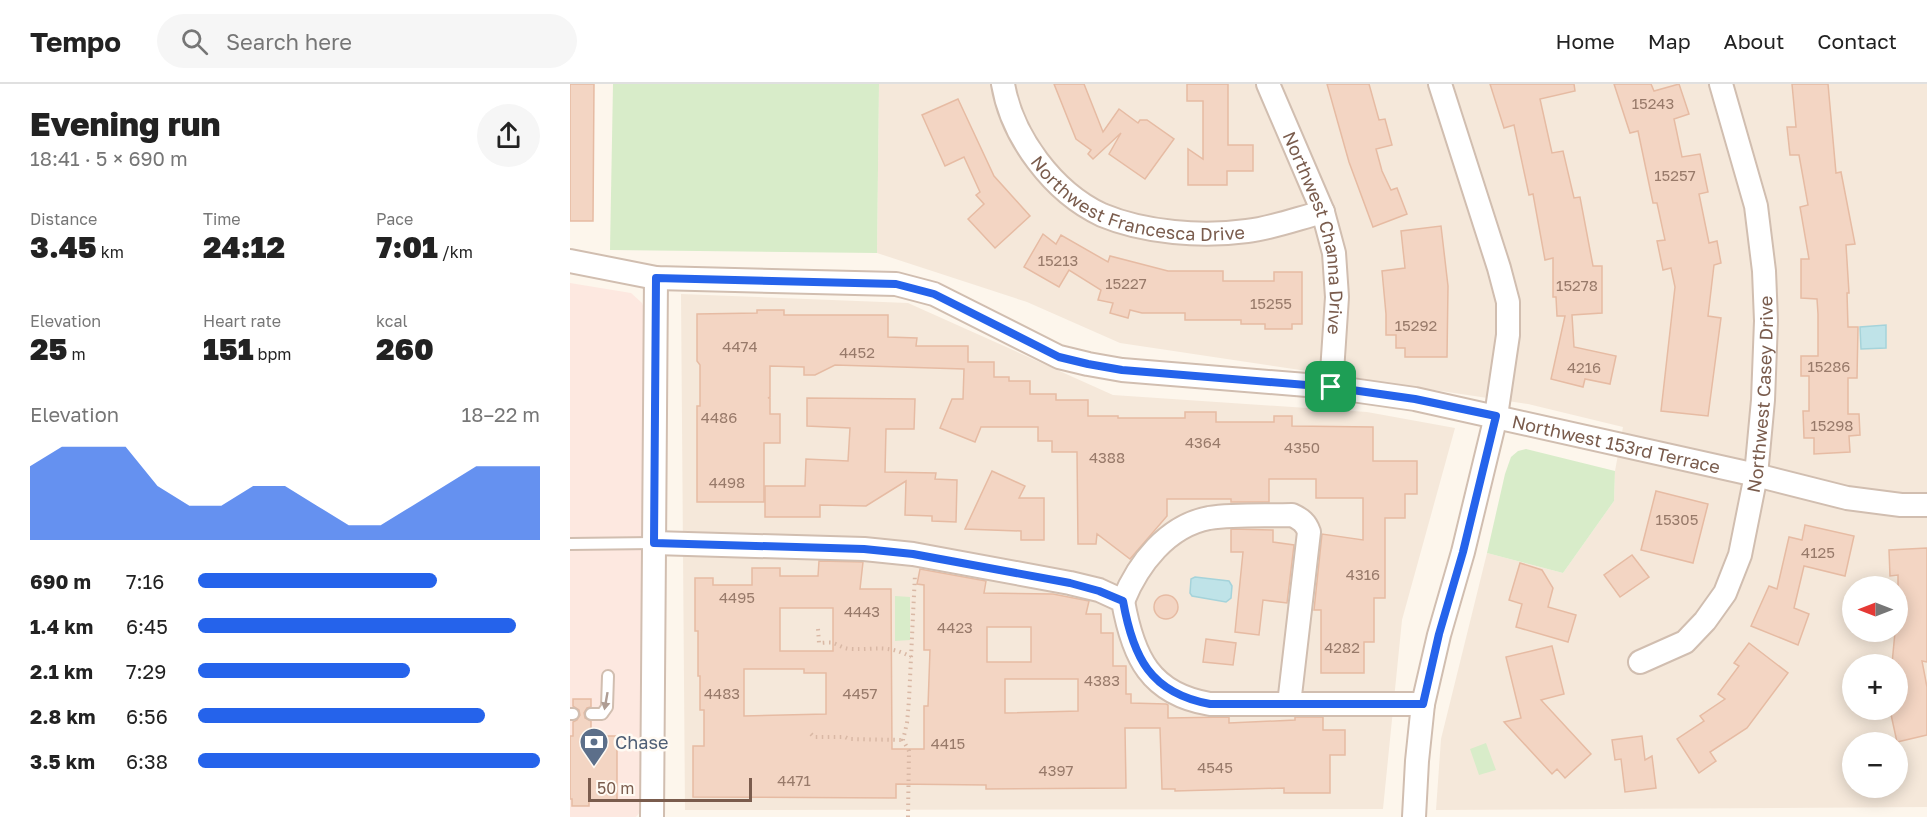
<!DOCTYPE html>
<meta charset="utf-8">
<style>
:root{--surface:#fff;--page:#f6f6f6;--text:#222;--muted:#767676;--line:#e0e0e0;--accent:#2563eb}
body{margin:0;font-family:"Golos Text",sans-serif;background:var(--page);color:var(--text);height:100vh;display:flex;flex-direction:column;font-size:22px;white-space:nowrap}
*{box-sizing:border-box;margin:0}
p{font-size:20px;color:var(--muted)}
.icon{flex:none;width:33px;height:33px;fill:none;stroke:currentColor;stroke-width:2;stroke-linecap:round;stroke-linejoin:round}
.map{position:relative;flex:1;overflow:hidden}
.side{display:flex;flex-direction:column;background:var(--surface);width:570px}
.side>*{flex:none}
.needle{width:39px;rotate:270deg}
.buttons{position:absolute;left:1272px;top:492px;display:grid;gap:12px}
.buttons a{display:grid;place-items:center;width:66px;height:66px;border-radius:50%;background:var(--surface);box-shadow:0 3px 15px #0003;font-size:30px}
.scale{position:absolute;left:18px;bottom:15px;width:164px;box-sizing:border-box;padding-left:6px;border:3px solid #7a5c4d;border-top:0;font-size:16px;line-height:21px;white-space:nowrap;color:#7a5c4d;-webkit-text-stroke:4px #fffaf3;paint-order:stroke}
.pin{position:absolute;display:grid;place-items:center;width:51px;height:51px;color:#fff;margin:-26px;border-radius:12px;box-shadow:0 3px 9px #0006}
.round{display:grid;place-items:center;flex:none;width:63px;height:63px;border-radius:32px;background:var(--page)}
.head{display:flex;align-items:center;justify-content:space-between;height:102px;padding:0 30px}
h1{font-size:33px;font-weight:800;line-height:45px}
.figures{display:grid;grid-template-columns:repeat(3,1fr);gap:9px;height:102px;padding:6px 30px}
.figures div{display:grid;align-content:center}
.figures b{font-size:30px;font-weight:800}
.figures small{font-size:16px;font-weight:400}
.figures p{font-size:16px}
.chart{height:168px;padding:12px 30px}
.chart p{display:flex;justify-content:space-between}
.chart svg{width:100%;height:108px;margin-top:6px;fill:var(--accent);opacity:.7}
ul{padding:0 30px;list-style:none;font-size:20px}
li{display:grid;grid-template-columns:96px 72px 1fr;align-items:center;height:45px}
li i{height:15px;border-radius:8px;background:var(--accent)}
header{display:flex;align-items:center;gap:36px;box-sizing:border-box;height:84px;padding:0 30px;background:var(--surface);border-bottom:2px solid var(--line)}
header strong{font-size:28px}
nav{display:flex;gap:33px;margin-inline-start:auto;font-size:21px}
.search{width:420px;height:54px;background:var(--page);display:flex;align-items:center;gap:15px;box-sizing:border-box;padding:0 21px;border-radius:33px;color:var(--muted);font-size:22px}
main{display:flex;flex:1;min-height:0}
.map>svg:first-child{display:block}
.residential{fill:#f5e8da;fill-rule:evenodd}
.commercial{fill:#fde8e0}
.green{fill:#d8ecc9}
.water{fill:#bfe3e8;stroke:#a5d3da;stroke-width:1.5}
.building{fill:#f3d5c3;stroke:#e6bba3;stroke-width:1.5;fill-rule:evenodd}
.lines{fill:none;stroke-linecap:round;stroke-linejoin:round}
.lane-casing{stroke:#d1beb0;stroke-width:14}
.street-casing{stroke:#d1beb0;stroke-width:26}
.path{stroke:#d9b8a5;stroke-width:4;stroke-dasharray:1.5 4.5;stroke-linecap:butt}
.lane{stroke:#fff;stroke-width:10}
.street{stroke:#fff;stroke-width:22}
.oneway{fill:#af9d94}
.route-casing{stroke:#fff;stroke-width:12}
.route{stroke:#2563eb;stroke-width:8}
.labels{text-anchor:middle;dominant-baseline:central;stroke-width:5;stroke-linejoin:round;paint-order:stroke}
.number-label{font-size:15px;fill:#987a6a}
.street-label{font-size:18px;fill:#7a5c4d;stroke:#fffaf3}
.service-label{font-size:18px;fill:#4e5e75;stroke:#fffaf3;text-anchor:start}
</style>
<header>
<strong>Tempo</strong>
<div class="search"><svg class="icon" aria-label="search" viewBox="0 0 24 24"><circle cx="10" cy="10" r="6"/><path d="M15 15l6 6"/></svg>Search here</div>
<nav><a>Home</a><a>Map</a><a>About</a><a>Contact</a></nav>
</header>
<main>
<section class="side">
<div class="head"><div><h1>Evening run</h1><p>18:41 · 5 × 690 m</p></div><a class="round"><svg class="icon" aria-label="share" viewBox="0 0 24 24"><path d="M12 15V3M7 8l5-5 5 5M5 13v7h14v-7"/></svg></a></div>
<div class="figures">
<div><p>Distance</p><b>3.45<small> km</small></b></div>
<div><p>Time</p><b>24:12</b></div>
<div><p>Pace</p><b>7:01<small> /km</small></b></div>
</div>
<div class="figures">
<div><p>Elevation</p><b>25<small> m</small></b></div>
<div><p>Heart rate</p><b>151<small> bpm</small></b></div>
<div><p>kcal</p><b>260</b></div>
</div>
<div class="chart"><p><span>Elevation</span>18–22 m</p>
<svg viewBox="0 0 160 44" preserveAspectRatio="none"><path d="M0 44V14L10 6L20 6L30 6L40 22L50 30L60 30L70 22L80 22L90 30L100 38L110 38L120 30L130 22L140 14L150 14L160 14V44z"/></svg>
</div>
<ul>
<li><b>690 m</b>7:16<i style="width:70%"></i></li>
<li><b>1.4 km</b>6:45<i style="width:93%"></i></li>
<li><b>2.1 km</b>7:29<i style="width:62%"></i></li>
<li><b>2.8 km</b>6:56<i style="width:84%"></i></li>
<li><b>3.5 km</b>6:38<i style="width:100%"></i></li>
</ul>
</section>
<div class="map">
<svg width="1357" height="733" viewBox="0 0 1357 733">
<rect width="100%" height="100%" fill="#fdf6ec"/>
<g class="residential">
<path d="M309,0h1048v723l-491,3 5,-71 46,-186 76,20 51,-72 1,-30 8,-44 -95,-23 -408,-61 -93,-41 -150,-49zM1282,502h46v46h-46zM1282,580h46v46h-46zM1282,658h46v46h-46z"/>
<polygon points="111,210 338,219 543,311 797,328 885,344 832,536 813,725 115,726"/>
</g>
<polygon class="commercial" points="0,199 61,209 72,219 76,230 70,728 66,733 0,733"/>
<g class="green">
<polygon points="43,0 309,0 307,169 40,166"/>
<polygon points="956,365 1045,387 1044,417 993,489 917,469 935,390 941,373 948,367"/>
<polygon points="325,512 340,513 340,556 325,557"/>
<polygon points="916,659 926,686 909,691 900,665"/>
</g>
<g class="water">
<polygon points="1316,241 1316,264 1291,265 1290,243"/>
<polygon points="625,493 659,497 662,502 661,514 656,518 622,512 620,509 621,495"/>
</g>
<g class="building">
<polygon points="0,0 24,0 23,137 0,137"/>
<polygon points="484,0 514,0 533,48 549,25 568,39 570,36 577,36 604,55 575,95 539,70 551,49 523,75 518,70 521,66 506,55"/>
<polygon points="617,0 658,0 658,61 683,61 683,87 657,87 657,101 618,101 618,65 633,75 633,17 617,17"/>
<polygon points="757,0 799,0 809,36 815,35 822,61 806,65 812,87 821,106 827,104 837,130 803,143 779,78"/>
<polygon points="920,0 1004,0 1005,7 970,15 982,69 993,67 1004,114 1010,113 1023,182 1032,182 1032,229 1002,231 1004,263 1046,272 1040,300 1015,295 1013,303 981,295 995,232 987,232 986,213 983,213 983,174 975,176 963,110 959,111 944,41 934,44"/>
<polygon points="1044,0 1081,0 1084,7 1109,0 1119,30 1104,35 1112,73 1130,70 1138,108 1129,110 1139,159 1147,157 1151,179 1144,181 1138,232 1151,234 1138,332 1091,327 1105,203 1101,184 1093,186 1087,157 1095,156 1087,119 1083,119 1068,47 1060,49"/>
<polygon points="1222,0 1258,0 1266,89 1271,88 1285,160 1276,161 1279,209 1277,209 1278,243 1288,243 1287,294 1278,294 1278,330 1289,330 1290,351 1279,352 1280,368 1244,370 1244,354 1234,354 1233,327 1239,327 1239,292 1231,292 1231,272 1248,272 1248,230 1247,215 1231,214 1231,175 1239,175 1230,123 1238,121 1229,71 1220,71 1217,43 1226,43"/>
<polygon points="388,15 424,92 460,132 425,164 398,135 414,120 406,111 410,108 394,73 375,82 352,31"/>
<polygon points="871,142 878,202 877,273 835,273 835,264 826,264 826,251 816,251 816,230 812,187 835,184 831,147"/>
<polygon points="473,150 486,160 491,151 538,178 540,172 598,187 653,187 653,197 704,197 704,188 732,188 732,240 722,240 722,245 695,245 695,240 671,240 671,236 615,236 615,229 572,229 560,226 558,234 540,229 543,219 528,216 531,206 499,186 489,203 454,183"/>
<polygon points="187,226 214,226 214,231 318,231 318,253 347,254 346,262 398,262 398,278 424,278 424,293 439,293 439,297 460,297 460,310 486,310 486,316 518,316 518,332 548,332 548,334 615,334 615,328 646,328 646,338 704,338 704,332 722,332 722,342 803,343 803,377 847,377 847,410 835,410 835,434 815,434 815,514 804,514 804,558 794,558 794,589 751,589 751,526 744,526 752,450 793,456 793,414 746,414 746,395 699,395 699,418 661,418 661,415 597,415 597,432 560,475 527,450 526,460 508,460 507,368 482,368 482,357 468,357 468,343 411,343 405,358 370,344 382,315 393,315 394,285 265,281 245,291 234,291 234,283 200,282 200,313 198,314 200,314 200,330 210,330 210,359 194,359 194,418 127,418 127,322 130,322 130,281 127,277 127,230 187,229"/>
<polygon points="237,314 345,315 344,345 316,345 315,388 366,389 365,395 387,396 386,438 362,437 362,432 335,431 336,397 296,422 250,421 250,433 195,433 195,402 235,402 236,375 278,377 280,344 237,342"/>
<polygon points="422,387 455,402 449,414 474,414 474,456 451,456 451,447 395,445"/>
<polygon points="1086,407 1138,420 1123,479 1071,466"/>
<polygon points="1235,441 1284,452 1275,492 1234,482 1224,524 1239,530 1228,561 1181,542 1199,502 1207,505 1219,453 1232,456"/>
<polygon points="661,445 703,446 703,458 724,461 717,519 693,516 689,551 665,548 673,468 661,468"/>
<polygon points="1357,464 1357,578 1352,577 1357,603 1357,651 1327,658 1320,626 1328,626 1328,580 1322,580 1325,548 1328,548 1328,491 1320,492 1319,466"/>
<polygon points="1062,471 1079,493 1050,513 1034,491"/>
<path d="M249,477l44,1 -3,27h31l1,160h32v-43h4l2,-56h-6v-65l-7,-1 3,-15 66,12 -2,12 69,1 36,7 -3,13h15v19h12v33h13v28h5v9l35,1 2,1v13l61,-1v6l66,-3v-3h28v13h22v25h-15v38h-46v-5l-109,3v-2h-13l-2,-61h-35l1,60 -140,1v-4l-90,-1v14l-203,-1v-51h11v-36h-4v-34h-2v-45h-3v-53h18v7h39v-17h28v8h38zM210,524h53v43h-53zM417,543h44v35h-44zM174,585h60v4h22v41l-82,2zM435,595h73v32l-73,2z"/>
<polygon points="950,479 972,486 983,504 978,523 1006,531 998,558 946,543 952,520 939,516"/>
<circle cx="596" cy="523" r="12"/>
<polygon points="636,555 666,559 663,581 633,578"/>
<polygon points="1179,559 1218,589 1177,644 1140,668 1146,677 1129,689 1107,655 1134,637 1130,632 1155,615 1148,610 1169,582 1164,579"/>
<polygon points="982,562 994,610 971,616 1021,670 995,694 987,685 982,690 934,638 951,634 936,573"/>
<polygon points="3,615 21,615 21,623 17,624 14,629 15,634 21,637 21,652 47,652 47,717 19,717 19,722 2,722 2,715 0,715 0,652 3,652 3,638 7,636 10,631 9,626 3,622"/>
<polygon points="1072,652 1075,676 1082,672 1086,704 1055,708 1051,675 1045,676 1042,656"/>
</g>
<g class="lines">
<g class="lane-casing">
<g id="lane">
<polyline points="0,460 84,459"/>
<polyline points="0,630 3,630"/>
<polyline points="21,630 32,630 37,623 38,592"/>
</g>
</g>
<g class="street-casing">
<g id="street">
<path id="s1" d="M433,0c9,53 50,108 99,131 43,18 100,22 145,16 26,-3 52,-13 76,-19"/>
<path id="s2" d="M698,0l55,128 11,41 3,44 -6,90"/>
<path id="s3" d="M0,177l86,17 240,6 38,10 125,63 29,7 34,6 209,17 84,12 341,76 91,23 54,7h26"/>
<path d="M84,459l210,6 49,5 157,29 29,7 24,11c10,56 27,93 87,103h213"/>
<path d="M553,517c15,-37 44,-75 86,-83 27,-4 56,-2 83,-3 9,4 14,8 17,17l-20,172"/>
<path id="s4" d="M1070,578l45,-20 20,-21 20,-28 15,-38 16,-80 7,-75 3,-79 -2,-50 -8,-65 -35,-122"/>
<polyline points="82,733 86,194"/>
<polyline points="844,733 847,677 853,620 869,551 893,468 926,332 938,251 938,218 929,184 870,0"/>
</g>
</g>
<g class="path">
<path d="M248,545l1,14c4,0 11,-1 14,0 6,2 11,6 18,6 26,1 36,-5 60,8"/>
<polyline points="241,650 244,653 275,653 279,655 333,656"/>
<polyline points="338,733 339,667 333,656 337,639 339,616 345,490"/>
</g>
<use href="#lane" class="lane"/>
<use href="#street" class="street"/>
</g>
<defs><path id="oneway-solid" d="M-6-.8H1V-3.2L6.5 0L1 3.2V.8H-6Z" transform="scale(1.5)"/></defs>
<use class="oneway" href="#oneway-solid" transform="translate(36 617) rotate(100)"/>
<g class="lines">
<g class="route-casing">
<path id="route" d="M86,194l240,6 38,10 125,63 29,7 34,6 209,17 84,12 81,17 -33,136 -24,82 -16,70h-213c-60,-11 -77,-47 -87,-103l-24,-10 -29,-8 -157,-29 -49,-5 -210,-6z"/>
</g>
<use href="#route" class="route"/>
</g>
<defs>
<g id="bank-pin" transform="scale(1.5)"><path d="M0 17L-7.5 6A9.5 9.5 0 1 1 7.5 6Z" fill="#5c6f8a" stroke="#fffaf3"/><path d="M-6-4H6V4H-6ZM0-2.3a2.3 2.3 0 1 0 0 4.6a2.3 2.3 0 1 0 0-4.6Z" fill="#fff"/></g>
</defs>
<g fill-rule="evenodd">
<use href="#bank-pin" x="24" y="658"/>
</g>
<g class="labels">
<g class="number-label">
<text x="1083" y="19">15243</text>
<text x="1105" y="91">15257</text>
<text x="488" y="176">15213</text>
<text x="556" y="199">15227</text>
<text x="1007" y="201">15278</text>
<text x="701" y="219">15255</text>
<text x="846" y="241">15292</text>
<text x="170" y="262">4474</text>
<text x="287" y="268">4452</text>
<text x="1259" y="282">15286</text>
<text x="1014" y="283">4216</text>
<text x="149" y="333">4486</text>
<text x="1262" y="341">15298</text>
<text x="633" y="358">4364</text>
<text x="732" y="363">4350</text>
<text x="537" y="373">4388</text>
<text x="157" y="398">4498</text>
<text x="1107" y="435">15305</text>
<text x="1248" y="468">4125</text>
<text x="793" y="490">4316</text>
<text x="167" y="513">4495</text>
<text x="292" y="527">4443</text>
<text x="385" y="543">4423</text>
<text x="772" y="563">4282</text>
<text x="532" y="596">4383</text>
<text x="152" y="609">4483</text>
<text x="290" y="609">4457</text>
<text x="378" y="659">4415</text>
<text x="645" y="683">4545</text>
<text x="486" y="686">4397</text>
<text x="224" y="696">4471</text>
</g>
<g class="street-label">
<text stroke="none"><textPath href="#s1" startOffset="198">Northwest Francesca Drive</textPath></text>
<text stroke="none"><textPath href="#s2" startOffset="158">Northwest Channa Drive</textPath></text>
<text stroke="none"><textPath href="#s4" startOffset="316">Northwest Casey Drive</textPath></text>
<text stroke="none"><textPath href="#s3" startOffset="1072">Northwest 153rd Terrace</textPath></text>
</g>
<g class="service-label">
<text x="45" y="658">Chase</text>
</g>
</g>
</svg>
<div class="buttons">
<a><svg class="needle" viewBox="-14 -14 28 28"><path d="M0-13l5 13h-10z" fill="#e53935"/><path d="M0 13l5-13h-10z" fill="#767676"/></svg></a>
<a>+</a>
<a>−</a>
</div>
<div class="scale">50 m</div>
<div class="pin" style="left:761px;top:303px;background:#1e9e55"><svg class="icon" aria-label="arrive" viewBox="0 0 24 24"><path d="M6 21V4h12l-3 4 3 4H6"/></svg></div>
</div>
</main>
